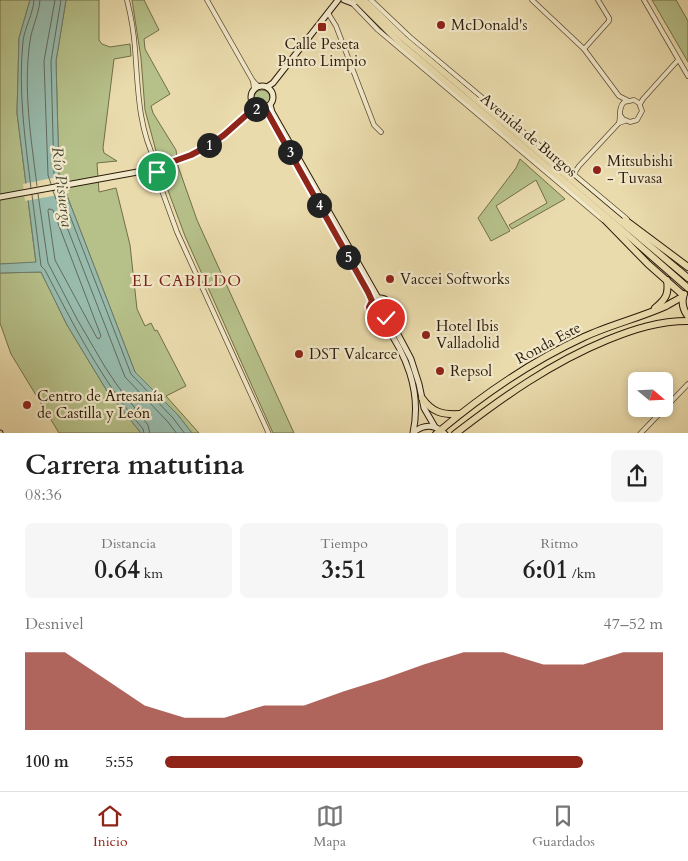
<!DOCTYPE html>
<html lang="es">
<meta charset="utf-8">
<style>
:root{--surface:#fff;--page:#f6f6f6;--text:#222;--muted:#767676;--line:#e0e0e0;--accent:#8f2418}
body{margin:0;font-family:Cardo,serif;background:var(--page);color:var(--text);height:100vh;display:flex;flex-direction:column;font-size:19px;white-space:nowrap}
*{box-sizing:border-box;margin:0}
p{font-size:16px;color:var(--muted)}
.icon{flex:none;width:28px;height:28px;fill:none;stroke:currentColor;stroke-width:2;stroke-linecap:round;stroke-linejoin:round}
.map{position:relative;height:433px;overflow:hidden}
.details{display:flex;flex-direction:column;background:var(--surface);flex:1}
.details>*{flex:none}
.needle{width:32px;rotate:109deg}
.buttons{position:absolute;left:628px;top:372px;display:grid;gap:10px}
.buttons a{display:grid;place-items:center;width:45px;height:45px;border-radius:8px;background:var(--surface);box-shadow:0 2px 8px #0003;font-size:25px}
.pin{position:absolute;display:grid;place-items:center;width:42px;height:42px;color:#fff;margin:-21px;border:2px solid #fff;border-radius:50%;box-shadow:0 1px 5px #0007}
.km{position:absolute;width:25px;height:25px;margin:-12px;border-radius:50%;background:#222;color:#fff;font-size:14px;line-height:25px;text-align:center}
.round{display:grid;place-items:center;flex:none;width:52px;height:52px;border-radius:8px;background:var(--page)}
.overview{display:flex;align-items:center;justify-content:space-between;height:85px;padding:0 25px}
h1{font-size:28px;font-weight:700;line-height:38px}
.metrics{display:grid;grid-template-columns:repeat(3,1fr);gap:8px;height:85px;padding:5px 25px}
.metrics div{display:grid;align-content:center;border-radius:8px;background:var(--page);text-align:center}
.metrics b{font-size:25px;font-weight:700}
.metrics small{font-size:14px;font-weight:400}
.metrics p{font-size:14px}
.chart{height:140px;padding:10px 25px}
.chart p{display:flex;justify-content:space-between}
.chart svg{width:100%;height:90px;margin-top:5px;fill:var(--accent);opacity:.7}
ul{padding:0 25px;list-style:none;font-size:16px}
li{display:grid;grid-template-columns:80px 60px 1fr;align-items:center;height:38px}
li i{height:12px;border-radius:6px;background:var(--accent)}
.menu{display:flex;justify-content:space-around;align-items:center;height:70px;border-top:1px solid var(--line);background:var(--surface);font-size:14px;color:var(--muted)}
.menu a{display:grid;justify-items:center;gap:2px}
.menu .selected{color:var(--accent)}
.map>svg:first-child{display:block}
.green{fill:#b6c089;stroke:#716e4a}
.water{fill:#98bbad;stroke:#6d7b6c}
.pier{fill:#eadbac}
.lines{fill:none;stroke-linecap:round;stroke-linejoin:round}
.shore{stroke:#626b5c;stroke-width:1}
.street-casing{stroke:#5c4b33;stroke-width:5.5}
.secondary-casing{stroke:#2c1b0b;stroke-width:7}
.highway-casing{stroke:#2c1b0b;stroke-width:8}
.street{stroke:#f1e8c9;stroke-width:4}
.secondary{stroke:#f1e8c9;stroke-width:5}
.highway{stroke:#eadbac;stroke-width:6}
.route-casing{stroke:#fff;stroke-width:10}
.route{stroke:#8f2418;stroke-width:6}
.poi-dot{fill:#8f2418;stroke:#f1e8c9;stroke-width:2}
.labels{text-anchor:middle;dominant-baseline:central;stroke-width:4.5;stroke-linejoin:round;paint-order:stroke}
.poi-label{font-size:15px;fill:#2c1b0b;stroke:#f1e8c9;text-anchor:start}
.street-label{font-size:15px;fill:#2c1b0b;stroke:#f1e8c9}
.water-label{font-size:16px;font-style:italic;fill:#4c4b3c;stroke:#f1e8c9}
.neighbourhood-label{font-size:16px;letter-spacing:1px;fill:#7a1f14;stroke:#f1e8c9}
</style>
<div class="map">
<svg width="688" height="434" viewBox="0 0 688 434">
<rect width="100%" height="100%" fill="#eadbac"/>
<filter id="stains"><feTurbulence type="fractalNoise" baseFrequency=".004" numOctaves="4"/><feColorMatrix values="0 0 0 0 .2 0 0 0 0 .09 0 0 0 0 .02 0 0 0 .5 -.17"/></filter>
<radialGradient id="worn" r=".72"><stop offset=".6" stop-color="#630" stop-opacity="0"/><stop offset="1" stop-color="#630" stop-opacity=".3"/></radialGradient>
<g class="green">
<polygon points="0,0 30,0 19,38 17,113 36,263 0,264"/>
<polygon points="66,0 99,0 99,40 102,44 110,47 130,44 131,56 114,59 103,148 104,153 117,161 97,163 99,192 116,188 130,245 137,309 145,326 151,323 155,331 157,330 186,386 166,396 199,433 192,433 177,414 135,372 59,175 56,61"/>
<polygon points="132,0 144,0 159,30 144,39 145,49 170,94 151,106 153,113 176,150 178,166 197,220 294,433 273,433 185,236 163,177 145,110 141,58"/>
<polygon points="652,0 676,0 688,21 688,62"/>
<circle cx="262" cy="98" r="8"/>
<polygon points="520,159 565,199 512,229 509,225 547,203 536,180 496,206 510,231 491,241 478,218 516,168"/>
<polygon points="41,272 67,325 107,391 141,433 59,433 11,354 0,323 0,273"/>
<circle cx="381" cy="309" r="8"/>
</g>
<polygon class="water" points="30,0 66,0 56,61 59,175 135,372 177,414 192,433 141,433 107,391 67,325 41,272 0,273 0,264 36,262 17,113 19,38"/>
<polygon class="pier" points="62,176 69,193 25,201 23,184"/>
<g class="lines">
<g class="shore">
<polyline points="57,183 54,175 51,61 61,0"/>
<polyline points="51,184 48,175 44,61 55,0"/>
<path d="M37,186c-6,-48 -14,-97 -7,-145 2,-14 9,-27 10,-41"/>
<path d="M31,188c-6,-49 -13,-98 -8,-147 2,-14 10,-27 11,-41"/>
<polyline points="60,190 131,374 173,418 185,434"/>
<polyline points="53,191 125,377 168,422 177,434"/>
<polyline points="38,194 48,263 77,319 105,367 117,385 148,425 150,434"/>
<path d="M32,195l9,71 4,4c29,56 57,111 98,159l1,5"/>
<polygon points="49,209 53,210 101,336 99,339 97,338 55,260 48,211"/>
</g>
<g class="street-casing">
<g id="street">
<path d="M127,0c4,16 7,33 8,49 3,38 3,79 21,113"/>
<polyline points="207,0 253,81 259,87"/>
<polyline points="371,0 410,37 627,219"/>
<polyline points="532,0 584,49 619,96 627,100"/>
<polyline points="644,0 688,76"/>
<polyline points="352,3 378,30 603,220"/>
<polyline points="328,13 336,26 374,125 381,132"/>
<polyline points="584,49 609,21 609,18 598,0"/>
<polyline points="253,81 254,90"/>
<polyline points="640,104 643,99 678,60"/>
<path d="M619,123c2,-8 -1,-15 5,-21l10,-2 5,3 3,8 -5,9 -7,2 -7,-3 -2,-3"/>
<polyline points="158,172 161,188 177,232 269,434"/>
<polyline points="573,175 579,166 619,123 625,121"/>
<polyline points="640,434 688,384"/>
</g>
</g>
<g class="secondary-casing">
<g id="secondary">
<polyline points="344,0 352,3 359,0"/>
<circle cx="262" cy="97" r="11"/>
<polyline points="267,87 273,83 338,0"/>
<polyline points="270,105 272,112 378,298"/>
<polyline points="265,108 372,301"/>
<circle cx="155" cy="167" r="5"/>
<polyline points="160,168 191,155 210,145 224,135 251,111 258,108"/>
<polyline points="0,197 143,171 152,171"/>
<circle cx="380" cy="309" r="11"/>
<polyline points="390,315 393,325 411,359 419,384 424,408 435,427"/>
<path d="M382,320c24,34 40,71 31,113"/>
<path d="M414,432c10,-8 21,-8 31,2"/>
<polyline points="0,433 0,434"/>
</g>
</g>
<g class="highway-casing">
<g id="highway">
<polyline points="357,0 401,44 615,224 688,288"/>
<polyline points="364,0 403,38 688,278"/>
<polyline points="603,218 648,264 683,295"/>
<polyline points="625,220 688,267"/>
<path d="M684,294c-3,7 -1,16 4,22"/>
<path d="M655,308c11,-9 14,-14 12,-28"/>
<path d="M422,398c10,14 20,17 37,16"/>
<path d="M436,434c45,-38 94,-72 148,-97 26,-12 55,-19 82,-31 6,-3 11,-7 17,-9"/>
<path d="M455,434c48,-37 96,-71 152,-94 27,-11 52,-19 81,-19"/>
</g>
</g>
<use href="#street" class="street"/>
<use href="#secondary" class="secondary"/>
<use href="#highway" class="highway"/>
</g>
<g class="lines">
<g class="route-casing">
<polyline id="route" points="157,172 166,164 191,155 210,145 224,135 251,111 258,108 265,108 368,292 372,301 369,307 371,315 379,320 386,318"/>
</g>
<use href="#route" class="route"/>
</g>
<g class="poi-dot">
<circle cx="441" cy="25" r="5"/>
<rect x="317" y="22" width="10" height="10" rx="2.5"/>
<circle cx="597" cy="170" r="5"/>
<circle cx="390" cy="279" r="5"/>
<circle cx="426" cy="335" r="5"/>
<circle cx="299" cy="354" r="5"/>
<circle cx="440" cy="371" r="5"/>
<circle cx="27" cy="405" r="5"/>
</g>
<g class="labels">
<g class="poi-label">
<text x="451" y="25">McDonald's</text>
<text x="322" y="44" text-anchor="middle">Calle Peseta<tspan x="322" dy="17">Punto Limpio</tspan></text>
<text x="607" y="161">Mitsubishi<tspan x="607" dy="17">- Tuvasa</tspan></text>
<text x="400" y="279">Vaccei Softworks</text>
<text x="436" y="326">Hotel Ibis<tspan x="436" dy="17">Valladolid</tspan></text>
<text x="309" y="354">DST Valcarce</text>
<text x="450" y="371">Repsol</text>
<text x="37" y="396">Centro de Artesanía<tspan x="37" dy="17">de Castilla y León</tspan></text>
</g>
<g class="street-label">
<text transform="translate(529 135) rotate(40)">Avenida de Burgos</text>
<text transform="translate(548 343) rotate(-28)">Ronda Este</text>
</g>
<g class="water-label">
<text transform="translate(62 187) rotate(83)">Río Pisuerga</text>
</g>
<g class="neighbourhood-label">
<text x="187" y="281">EL CABILDO</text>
</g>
</g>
<rect width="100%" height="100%" filter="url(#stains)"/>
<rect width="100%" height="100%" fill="url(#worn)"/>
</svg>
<div class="buttons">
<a><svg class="needle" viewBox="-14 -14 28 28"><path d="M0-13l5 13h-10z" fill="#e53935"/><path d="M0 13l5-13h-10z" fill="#767676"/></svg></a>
</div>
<div class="pin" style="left:157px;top:172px;background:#1e9e55"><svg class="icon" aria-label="arrive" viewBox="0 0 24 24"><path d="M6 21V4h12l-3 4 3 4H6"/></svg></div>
<div class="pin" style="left:386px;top:318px;background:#d93025"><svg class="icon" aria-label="check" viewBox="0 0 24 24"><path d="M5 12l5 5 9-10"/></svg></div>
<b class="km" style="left:209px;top:145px">1</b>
<b class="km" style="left:256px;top:109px">2</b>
<b class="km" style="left:290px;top:152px">3</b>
<b class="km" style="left:319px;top:205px">4</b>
<b class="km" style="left:348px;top:257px">5</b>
</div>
<section class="details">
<div class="overview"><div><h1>Carrera matutina</h1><p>08:36</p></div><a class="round"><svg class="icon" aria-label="share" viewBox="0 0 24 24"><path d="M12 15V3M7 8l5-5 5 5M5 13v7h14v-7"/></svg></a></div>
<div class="metrics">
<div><p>Distancia</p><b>0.64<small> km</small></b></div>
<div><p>Tiempo</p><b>3:51</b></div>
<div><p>Ritmo</p><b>6:01<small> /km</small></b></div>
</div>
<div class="chart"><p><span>Desnivel</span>47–52 m</p>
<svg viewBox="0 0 160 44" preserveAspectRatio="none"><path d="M0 44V6L10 6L20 19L30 32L40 38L50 38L60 32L70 32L80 25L90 19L100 12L110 6L120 6L130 12L140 12L150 6L160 6V44z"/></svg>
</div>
<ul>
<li><b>100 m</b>5:55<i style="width:84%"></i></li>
</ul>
</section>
<nav class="menu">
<a class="selected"><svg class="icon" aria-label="home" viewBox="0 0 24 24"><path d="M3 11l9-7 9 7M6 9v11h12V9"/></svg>Inicio</a>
<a><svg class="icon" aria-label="map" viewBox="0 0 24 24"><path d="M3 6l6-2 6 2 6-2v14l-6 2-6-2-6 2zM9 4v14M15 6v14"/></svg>Mapa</a>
<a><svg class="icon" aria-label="saved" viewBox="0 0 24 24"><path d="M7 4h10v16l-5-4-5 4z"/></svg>Guardados</a>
</nav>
